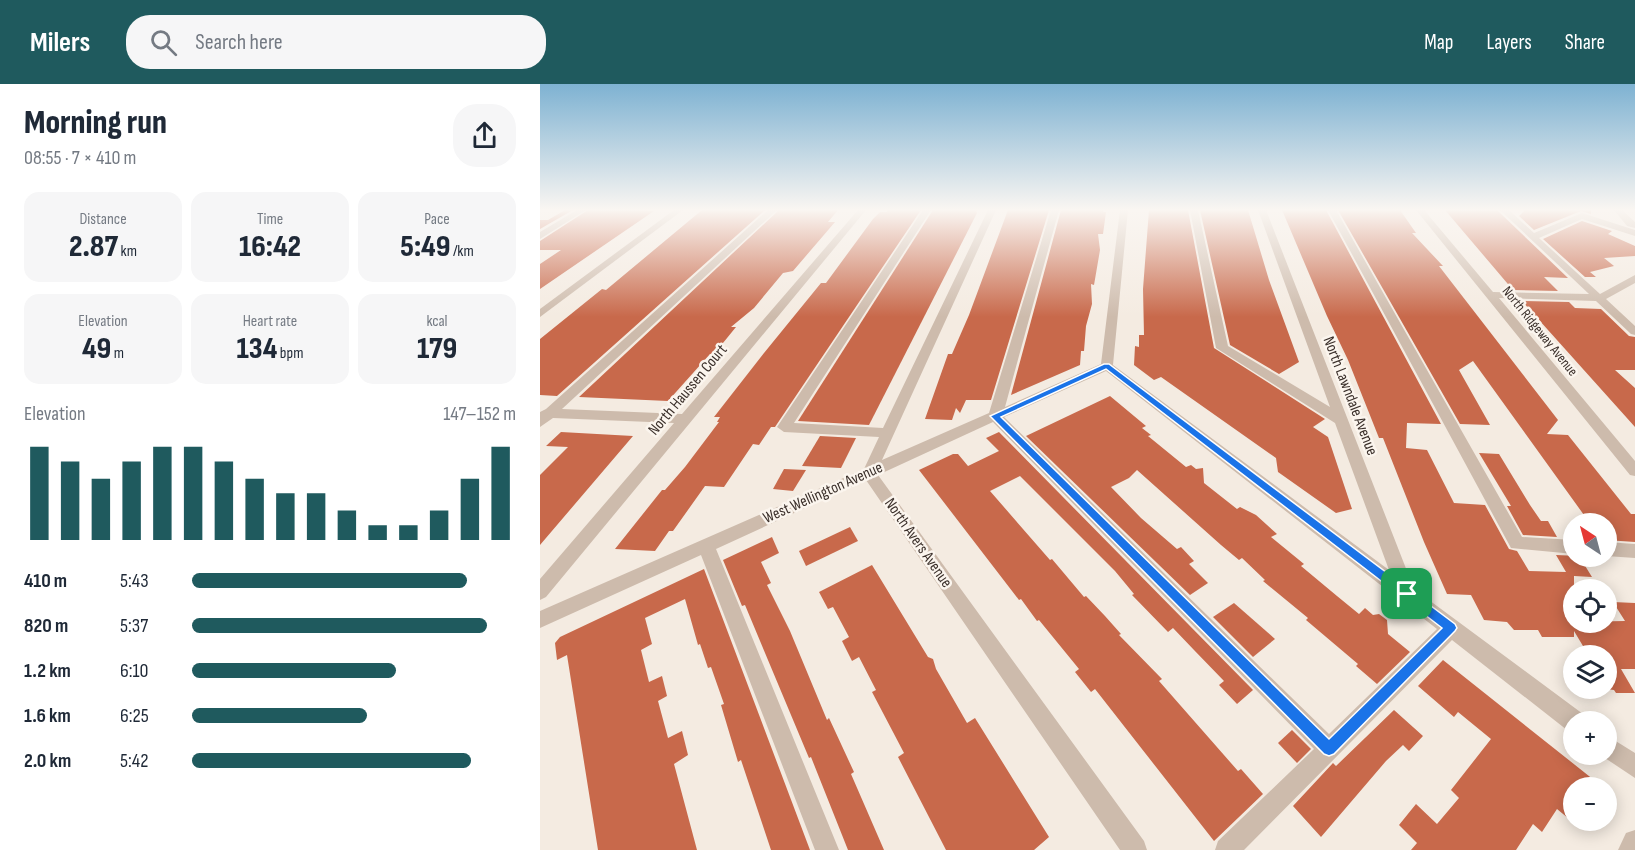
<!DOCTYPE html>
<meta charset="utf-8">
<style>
:root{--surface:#fff;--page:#f6f6f7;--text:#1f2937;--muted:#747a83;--accent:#1f5a5e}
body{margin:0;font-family:"Sofia Sans Condensed",sans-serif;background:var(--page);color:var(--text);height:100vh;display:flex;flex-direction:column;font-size:22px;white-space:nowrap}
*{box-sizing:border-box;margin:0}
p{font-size:20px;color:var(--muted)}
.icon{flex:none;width:33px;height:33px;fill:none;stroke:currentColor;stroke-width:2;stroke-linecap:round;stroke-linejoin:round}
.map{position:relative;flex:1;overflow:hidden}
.sheet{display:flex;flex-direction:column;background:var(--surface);width:540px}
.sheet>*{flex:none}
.needle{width:39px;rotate:324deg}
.controls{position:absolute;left:1023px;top:429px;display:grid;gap:12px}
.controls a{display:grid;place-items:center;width:54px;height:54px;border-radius:50%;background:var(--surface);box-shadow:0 3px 15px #0003;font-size:30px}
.pin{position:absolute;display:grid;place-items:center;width:51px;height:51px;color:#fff;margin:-26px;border-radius:12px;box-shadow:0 3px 9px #0006}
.round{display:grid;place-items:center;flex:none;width:63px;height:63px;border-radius:24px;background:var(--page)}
.overview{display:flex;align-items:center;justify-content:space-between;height:102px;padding:0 24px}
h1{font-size:33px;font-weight:800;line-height:45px}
.figures{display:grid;grid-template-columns:repeat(3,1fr);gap:9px;height:102px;padding:6px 24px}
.figures div{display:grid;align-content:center;border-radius:15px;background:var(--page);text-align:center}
.figures b{font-size:30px;font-weight:800}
.figures small{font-size:16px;font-weight:400}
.figures p{font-size:16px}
.chart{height:168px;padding:12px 24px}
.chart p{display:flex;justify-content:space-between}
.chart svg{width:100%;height:108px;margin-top:6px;stroke:var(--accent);stroke-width:6}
ul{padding:0 24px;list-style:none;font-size:20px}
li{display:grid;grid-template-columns:96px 72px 1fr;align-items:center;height:45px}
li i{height:15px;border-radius:8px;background:var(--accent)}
header{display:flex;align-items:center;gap:36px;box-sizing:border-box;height:84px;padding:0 30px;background:var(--accent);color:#fff}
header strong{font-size:28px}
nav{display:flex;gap:33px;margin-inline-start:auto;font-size:21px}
.search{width:420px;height:54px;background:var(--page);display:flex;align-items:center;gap:15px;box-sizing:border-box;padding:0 21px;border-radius:24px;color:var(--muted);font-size:22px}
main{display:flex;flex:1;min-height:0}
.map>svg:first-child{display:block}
.building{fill:#c8694b}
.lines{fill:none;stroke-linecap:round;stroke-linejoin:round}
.minor{fill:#cdbbac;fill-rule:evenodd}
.route{fill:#1a73e8;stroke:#fff;stroke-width:1.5;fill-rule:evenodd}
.labels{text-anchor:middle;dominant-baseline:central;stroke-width:5;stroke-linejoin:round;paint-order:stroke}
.far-street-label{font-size:14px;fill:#3b302b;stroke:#fbf5ee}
.street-label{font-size:16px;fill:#3b302b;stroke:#fbf5ee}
</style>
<header>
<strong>Milers</strong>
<div class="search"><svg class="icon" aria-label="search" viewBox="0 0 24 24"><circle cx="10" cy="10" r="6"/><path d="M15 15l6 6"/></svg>Search here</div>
<nav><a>Map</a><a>Layers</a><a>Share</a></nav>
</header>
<main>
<section class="sheet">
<div class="overview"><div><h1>Morning run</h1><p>08:55 · 7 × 410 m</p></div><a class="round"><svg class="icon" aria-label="share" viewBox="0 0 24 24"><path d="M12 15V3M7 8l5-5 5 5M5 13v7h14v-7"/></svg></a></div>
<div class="figures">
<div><p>Distance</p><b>2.87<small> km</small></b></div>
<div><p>Time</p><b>16:42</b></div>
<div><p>Pace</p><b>5:49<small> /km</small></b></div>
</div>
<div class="figures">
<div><p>Elevation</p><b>49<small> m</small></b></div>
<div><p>Heart rate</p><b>134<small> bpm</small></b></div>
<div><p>kcal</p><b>179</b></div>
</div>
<div class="chart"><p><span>Elevation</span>147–152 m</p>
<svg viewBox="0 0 160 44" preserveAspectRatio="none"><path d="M5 44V6M15 44V12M25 44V19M35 44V12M45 44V6M55 44V6M65 44V12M75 44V19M85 44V25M95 44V25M105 44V32M115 44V38M125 44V38M135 44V32M145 44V19M155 44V6"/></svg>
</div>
<ul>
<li><b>410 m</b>5:43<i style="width:85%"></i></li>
<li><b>820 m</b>5:37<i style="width:91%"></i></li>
<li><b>1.2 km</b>6:10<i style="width:63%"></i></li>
<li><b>1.6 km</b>6:25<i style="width:54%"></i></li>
<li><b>2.0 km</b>5:42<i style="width:86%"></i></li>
</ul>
</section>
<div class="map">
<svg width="1095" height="766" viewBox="0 0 1095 766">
<rect width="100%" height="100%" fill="#f4ebe1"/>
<g class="building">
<polygon points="25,126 33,126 0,145 0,136 8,136"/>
<polygon points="48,126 114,127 0,205 0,180 21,166 0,166 0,157"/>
<polygon points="162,126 225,126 17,312 0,311 0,255 62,205 66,206"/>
<polygon points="239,126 298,126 288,138 295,138 253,187 243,189 214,224 191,243 196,243 174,270 170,270 128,317 39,313"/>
<polygon points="347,126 381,126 235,343 231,343 219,361 213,360 184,403 165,402 133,447 129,447 115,467 75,465 122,406 125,406 145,383 179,338 177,338 180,333 174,333 224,269 281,199 286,199 333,135 340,128 347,128"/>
<polygon points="393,126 436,126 437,129 329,341 258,337"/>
<polygon points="468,126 509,126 451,316 426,316 420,329 416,324 412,336 385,335 408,270 412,270 429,231"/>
<polygon points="521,126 564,126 563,128 566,128 563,150 558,150 560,166 554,201 551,200 552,220 546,242 544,267 541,267 540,281 471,311"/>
<polygon points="609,126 648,126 674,264 785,335 773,343 788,353 812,425 796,429 738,388 736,374 621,293 614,296 594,281 595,262 599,263 599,251 604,251 603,205"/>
<polygon points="660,126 708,126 729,196 759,278 739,290 690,261"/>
<polygon points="742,126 786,126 901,340 867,339 866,364 887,366 914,419 945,421 969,465 977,467 989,487 1026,488 1016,471 1039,472 1052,493 1034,492 1034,538 1085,537 1073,518 1095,519 1095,585 1081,585 1095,609 1076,609 1074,606 1066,605 1066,572 1049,572 1034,547 1034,553 1002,553 998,546 974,546 967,538 944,536 931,511 907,510 884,458 843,354 839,354 808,276 787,232"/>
<polygon points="798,126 860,126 876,149 872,149 903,182 899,182 1018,336 1007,350 1028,351 1091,430 1095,430 1095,458 1066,456 1066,438 1049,438 933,277 919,286 950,341 920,340"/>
<polygon points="905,126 958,127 1028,194 1004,193 1018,207 973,206"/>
<polygon points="985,126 1051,126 1051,130 1041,127 994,146 979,132"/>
<polygon points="1042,137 1072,147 1068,150 1095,162 1095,172 1064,174 1074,182 1050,188 1056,193 1045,193 1003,155"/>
<polygon points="982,217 1029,218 1035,224 1061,225 1089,252 1095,253 1095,286 1075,286 1095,304 1095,343"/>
<polygon points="570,312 606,342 602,344 611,351 608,352 646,383 651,381 656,385 663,384 664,399 697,425 700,423 716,431 737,450 731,453 764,480 761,482 797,512 819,530 825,524 833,531 839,530 847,536 848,550 870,568 837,600 816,582 818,580 766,536 768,534 723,497 725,496 702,474 699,476 681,461 597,386 589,394 571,403 601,434 637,465 641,463 654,477 649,480 668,499 650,511 486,352"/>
<polygon points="21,348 93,352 0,461 0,391 28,363 6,362"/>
<polygon points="459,348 713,606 697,620 679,601 684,597 654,566 633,544 628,548 592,511 594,510 575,487 480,392 450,407 510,476 512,475 544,513 546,512 565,532 581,550 579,551 622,595 619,597 698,687 701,685 723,710 674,757 555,605 551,608 535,588 539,585 499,536 497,537 481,515 479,516 379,386 413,370 418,370 428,382 459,367 446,354"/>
<polygon points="280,352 316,354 301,384 262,382"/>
<polygon points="939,369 959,370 990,421 1001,437 1008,437 1017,453 983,451 967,422 971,422"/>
<polygon points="244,385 266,386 253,407 233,405"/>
<polygon points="310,443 318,457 266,482 259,467"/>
<polygon points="232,453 239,469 221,478 231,499 227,501 250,547 287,636 289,634 314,688 311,690 344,766 308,766 271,673 269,674 205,521 202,522 183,476"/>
<polygon points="332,481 388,573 393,575 396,585 427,639 435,634 509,753 494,766 406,766 358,673 364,669 332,608 336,606 319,573 312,577 302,557 309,553 293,523 288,525 279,508"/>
<polygon points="164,485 270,766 231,766 201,676 198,678 181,621 184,620 171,583 168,584 160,560 158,561 145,515 105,534 112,560 101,566 109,598 122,592 127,612 118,617 128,654 142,647 148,671 134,680 157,766 58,766 27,571 17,576 15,559 20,553"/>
<polygon points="694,519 735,555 713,573 673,533"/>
<polygon points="903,576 1064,704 1034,704 1034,739 1017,725 1002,748 993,740 976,766 871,766 877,759 859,741 876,720 897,740 919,714 911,706 951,655 918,628 914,633 878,602"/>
<polygon points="854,626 883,652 869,667 863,661 846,677 781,753 753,722 793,679 796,682"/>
<polygon points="752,646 771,665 757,679 738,659"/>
</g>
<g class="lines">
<g class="minor">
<polygon points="37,126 46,126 0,155 0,148"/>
<polygon points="134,126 143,126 0,233 0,225"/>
<polygon points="228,126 237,126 22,325 142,330 318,126 326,126 6,513 0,516 0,495 134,339 13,334 0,343 0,328 6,325"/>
<path d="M383,126h8l-137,213 89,5 105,-218h8l-114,250 107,-47 62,-203h8l-54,197 96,-43 19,-154h8l-15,155 276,205 -54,-147 -119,-75 -26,-138h8l30,136 102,61 -72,-197h8l148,379 169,125 2,8h-11v10l-7,-2 -115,-90 -208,210h-29l3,-9 96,-92 -321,-327 -115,53 266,366 3,9h-27l-254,-370 -150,69 123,301h-24l-114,-295 -161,73v-17l324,-142 15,-32 -95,-5 -7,-5zM566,287l331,258 -108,105 -325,-317z"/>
<polygon points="788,126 796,126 982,453 1034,456 1034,470 971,464"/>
<polygon points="876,126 884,126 953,208 1049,210 960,126 969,126 994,149 1042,129 1095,146 1095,152 1042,135 999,154 1060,210 1095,191 1095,199 1066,215 1095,242 1095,251 1091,250 1056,217 959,214 1095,377 1095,392 1090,391"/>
<polygon points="1074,126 1082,126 1095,138 1095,144 1087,142"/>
<polygon points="1066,458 1095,460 1095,474 1066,472"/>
<polygon points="1066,651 1095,669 1095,694 1059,670 1066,670"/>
<polygon points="1095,746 1095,766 1078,766 1086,749"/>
</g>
</g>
<linearGradient id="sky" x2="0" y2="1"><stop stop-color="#7eb2d2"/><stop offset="0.54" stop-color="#faf6f2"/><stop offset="1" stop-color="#faf6f2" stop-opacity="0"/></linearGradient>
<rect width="1095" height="233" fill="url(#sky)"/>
<path class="route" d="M564,280h5l346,260 2,4 -2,3 -121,123 -5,2 -5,-2 -334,-338zM566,285l336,259 -113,111 -328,-322z"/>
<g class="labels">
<g class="far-street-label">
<text transform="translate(1000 247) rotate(51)">North Ridgeway Avenue</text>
</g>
<g class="street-label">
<text transform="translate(148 306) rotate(-50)">North Haussen Court</text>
<text transform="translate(810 312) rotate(69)">North Lawndale Avenue</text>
<text transform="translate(283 409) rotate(-24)">West Wellington Avenue</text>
<text transform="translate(378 459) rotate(55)">North Avers Avenue</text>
</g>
</g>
</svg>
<div class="controls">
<a><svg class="needle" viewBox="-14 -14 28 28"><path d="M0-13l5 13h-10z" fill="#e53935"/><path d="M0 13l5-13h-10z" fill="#747a83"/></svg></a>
<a><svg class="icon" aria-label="locate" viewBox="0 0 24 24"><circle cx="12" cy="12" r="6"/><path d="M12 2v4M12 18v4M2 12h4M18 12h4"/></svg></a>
<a><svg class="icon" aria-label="layers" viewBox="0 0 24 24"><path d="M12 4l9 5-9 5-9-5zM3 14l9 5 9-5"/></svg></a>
<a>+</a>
<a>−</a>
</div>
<div class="pin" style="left:867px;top:510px;background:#1e9e55"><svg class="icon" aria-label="arrive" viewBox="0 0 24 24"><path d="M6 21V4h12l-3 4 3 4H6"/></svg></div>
</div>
</main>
